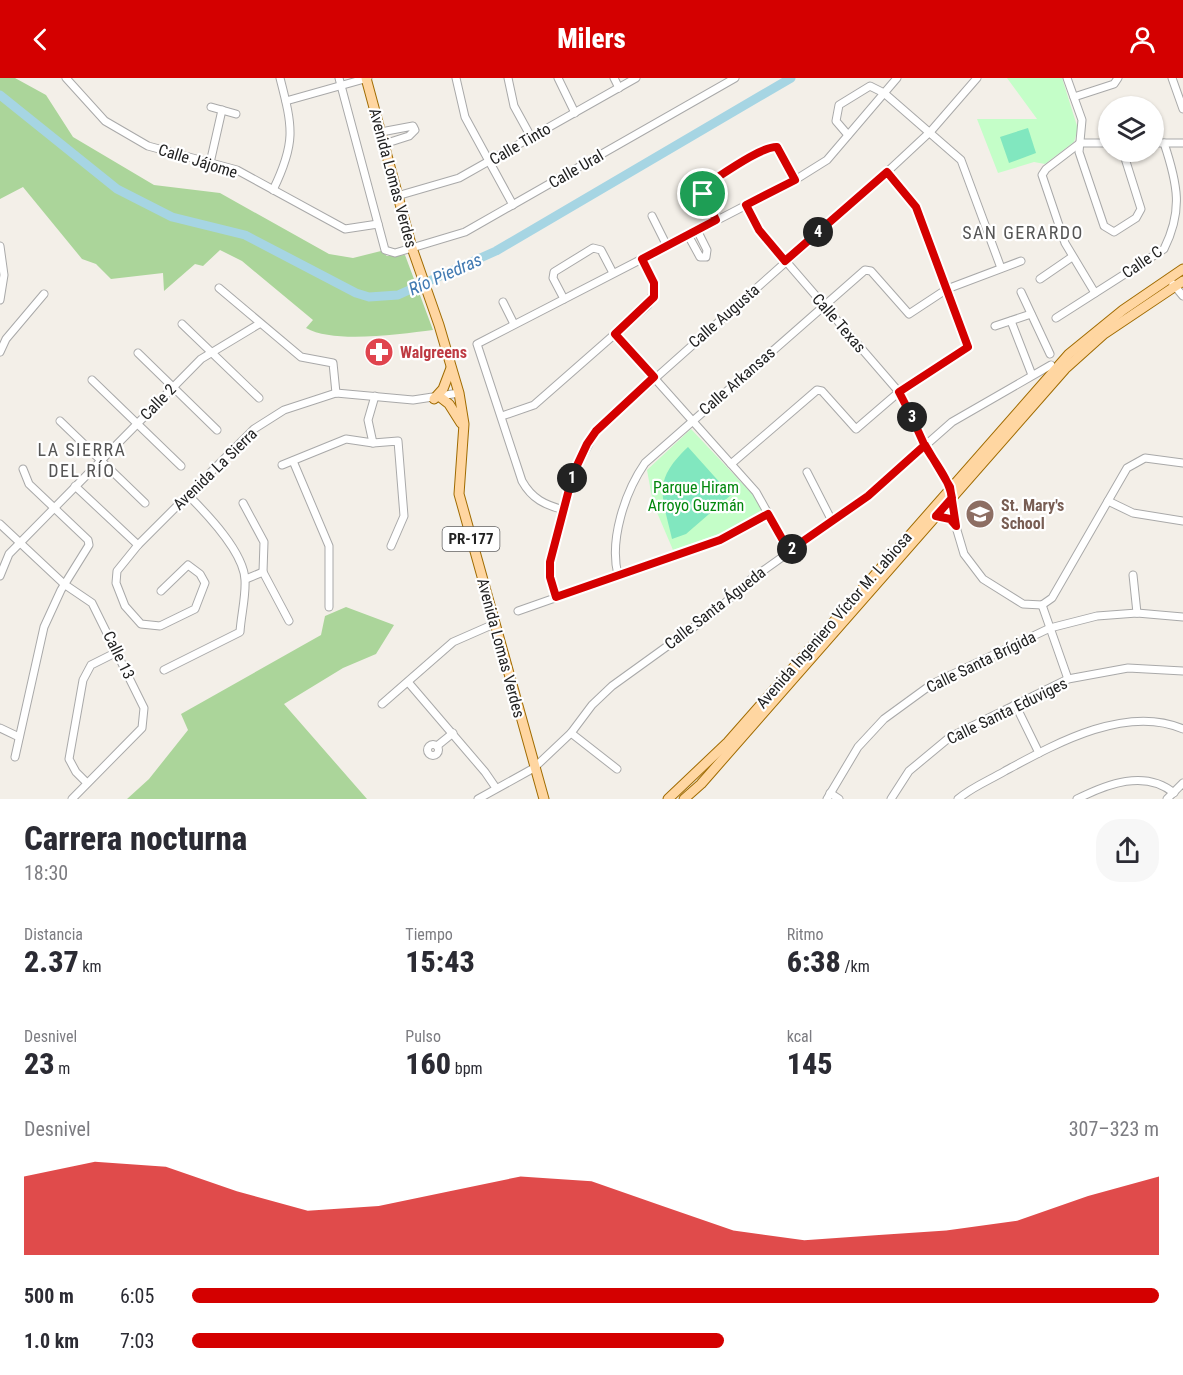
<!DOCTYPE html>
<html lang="es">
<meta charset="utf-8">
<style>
:root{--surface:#fff;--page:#f7f7f7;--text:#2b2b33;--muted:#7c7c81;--accent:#d40000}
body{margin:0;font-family:"Roboto Condensed",sans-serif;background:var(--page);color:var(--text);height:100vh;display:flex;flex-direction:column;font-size:22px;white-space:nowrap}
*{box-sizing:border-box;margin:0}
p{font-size:20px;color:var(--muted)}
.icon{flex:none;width:33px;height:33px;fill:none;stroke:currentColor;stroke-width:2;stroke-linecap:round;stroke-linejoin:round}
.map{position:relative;height:721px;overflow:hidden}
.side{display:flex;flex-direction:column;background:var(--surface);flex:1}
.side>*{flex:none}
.buttons{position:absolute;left:1098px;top:18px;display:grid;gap:12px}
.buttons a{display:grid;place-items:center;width:66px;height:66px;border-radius:50%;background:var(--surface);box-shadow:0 2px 4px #0004;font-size:30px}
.pin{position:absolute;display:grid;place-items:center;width:51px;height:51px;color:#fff;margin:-26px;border:3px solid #fff;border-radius:50%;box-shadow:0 2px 6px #0007}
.km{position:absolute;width:30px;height:30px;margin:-15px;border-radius:50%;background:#222;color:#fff;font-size:16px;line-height:30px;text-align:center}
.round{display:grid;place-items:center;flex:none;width:63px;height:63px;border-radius:24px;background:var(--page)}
.summary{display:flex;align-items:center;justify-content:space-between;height:102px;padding:0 24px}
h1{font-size:33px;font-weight:800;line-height:45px}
.figures{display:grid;grid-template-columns:repeat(3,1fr);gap:9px;height:102px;padding:6px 24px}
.figures div{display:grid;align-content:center}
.figures b{font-size:30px;font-weight:800}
.figures small{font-size:16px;font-weight:400}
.figures p{font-size:16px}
.chart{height:168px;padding:12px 24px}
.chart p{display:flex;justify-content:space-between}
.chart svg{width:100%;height:108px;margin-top:6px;fill:var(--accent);opacity:.7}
ul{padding:0 24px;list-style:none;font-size:20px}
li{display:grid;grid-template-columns:96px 72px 1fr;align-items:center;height:45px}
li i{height:15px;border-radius:8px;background:var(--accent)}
header{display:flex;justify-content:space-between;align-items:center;height:78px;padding:0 24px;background:var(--accent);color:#fff;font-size:27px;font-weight:800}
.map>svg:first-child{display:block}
.forest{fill:#abd59a}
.park{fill:#c4fec8}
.pitch{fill:#81e7bf}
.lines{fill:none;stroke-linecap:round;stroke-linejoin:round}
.river{stroke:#a6d5e3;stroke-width:9}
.minor-casing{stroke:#a9a9a9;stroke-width:9}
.major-casing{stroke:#a06b00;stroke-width:11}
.minor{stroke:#fff;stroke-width:7}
.major{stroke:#ffd6a1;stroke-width:9}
.route-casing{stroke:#fff;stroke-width:12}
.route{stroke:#d40000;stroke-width:8}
.labels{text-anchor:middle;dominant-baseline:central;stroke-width:4.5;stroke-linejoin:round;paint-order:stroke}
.shield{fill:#fff;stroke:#646464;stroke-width:1.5}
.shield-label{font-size:15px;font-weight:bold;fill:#222}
.street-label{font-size:16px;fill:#222;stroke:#fff}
.health-label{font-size:16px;font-weight:bold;fill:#be3a42;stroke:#fff;text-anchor:start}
.park-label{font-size:16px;fill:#03880e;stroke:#fff}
.education-label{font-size:16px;font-weight:bold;fill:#785e54;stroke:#fff;text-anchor:start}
.neighbourhood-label{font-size:18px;letter-spacing:1.5px;fill:#555;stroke:#fff}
.water-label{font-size:18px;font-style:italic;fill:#427ab2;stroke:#fff}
</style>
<header><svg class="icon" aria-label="back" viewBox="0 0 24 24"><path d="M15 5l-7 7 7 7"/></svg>Milers<svg class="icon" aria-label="person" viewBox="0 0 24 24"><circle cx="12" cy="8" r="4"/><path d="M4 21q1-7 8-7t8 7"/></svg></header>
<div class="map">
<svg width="1183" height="721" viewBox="0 0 1183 721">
<rect width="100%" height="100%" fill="#f3efe8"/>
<g class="forest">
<path d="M0,0h15l31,17 27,42 81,48 66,8 109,61 24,4 28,-7 6,5 18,-1 28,75c-33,4 -99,14 -127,-2l7,-8 -71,-59 -22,-11 -17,16 -8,-2 -31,27 -1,-18 -52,6 -15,-15 -14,-5 -59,-72 -23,12z"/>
<polygon points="346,529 394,547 376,576 343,590 284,626 367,721 127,721 149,701 188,652 181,636 321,557 325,538"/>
</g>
<g class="park">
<polygon points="1007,0 1062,0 1078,51 1074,64 1045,86 1034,84 998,95 977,41 1037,41"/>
<polygon points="691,351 755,419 762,432 719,456 673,472 653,425 647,392"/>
</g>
<g class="pitch">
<polygon points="1028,50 1036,75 1009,85 1000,59"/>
<path d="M688,369l43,48 -45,39 -14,5c-10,-44 -20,-58 16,-92z"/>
</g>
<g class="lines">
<polyline class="river" points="0,17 117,111 172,139 245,157 356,215 369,219 398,217 496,173 791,0"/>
<g class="minor-casing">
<g id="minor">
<polyline points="66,0 105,43 148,68 237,92 345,151 378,146"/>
<polyline points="339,0 385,172 395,175 465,154 735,0"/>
<polyline points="456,0 465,39 513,127"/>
<polyline points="508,0 514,28 531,59"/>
<polyline points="558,0 575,35"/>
<polyline points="614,0 619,10"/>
<polyline points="1067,0 1082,42 1079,74 1104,148 1114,154 1136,140 1141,131 1123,74"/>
<polyline points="1172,0 1183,31"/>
<polyline points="1074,19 1114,6 1118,0"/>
<polyline points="286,23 368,0"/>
<polyline points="211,29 236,36"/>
<polyline points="381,54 413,48 415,52 409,58 384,66"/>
<polyline points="848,57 836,43 839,27 870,8 884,15 961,82 1001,190"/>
<polyline points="1154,65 1183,65"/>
<polyline points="210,85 222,32"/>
<path d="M273,112c23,-47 20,-62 7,-112"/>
<polyline points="397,118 459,100 636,0"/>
<polyline points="746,127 759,152 899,314 925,367 950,409 956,449 964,476 983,501 1023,526 1042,527"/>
<polyline points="652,138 667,168"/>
<path d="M716,142l-13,-26 1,-8c15,-9 57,-40 73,-39l18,33"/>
<polyline points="688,157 700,179 706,179 707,172 697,152"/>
<polyline points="0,168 4,197 0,222"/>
<polyline points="1040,201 1072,179"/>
<polyline points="1173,206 1183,218"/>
<polyline points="219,210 301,279 333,285 336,315"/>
<polyline points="1021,214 1050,276"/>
<polyline points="1095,215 1065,165 1042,97 1046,91 1080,65 1108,65"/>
<polyline points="564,221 553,200 554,194 593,170 601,172 613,195"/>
<polyline points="503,224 514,246"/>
<path d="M1056,240l108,-69c19,-38 14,-64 0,-106"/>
<polyline points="1011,243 1032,297"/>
<polyline points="182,246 259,320"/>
<polyline points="995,248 1031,236"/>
<polyline points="615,256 756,414 789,473"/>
<polyline points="0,274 6,261 44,216"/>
<polyline points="138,275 217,352"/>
<polyline points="92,302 181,388"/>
<polyline points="375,318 368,342 373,365 398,363 404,438 391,468"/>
<path d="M502,338l32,-11 114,-100c11,-17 2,-30 -6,-46"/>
<polyline points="60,343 145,425"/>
<polyline points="293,383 329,468 329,529"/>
<polyline points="731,386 817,312 822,313 856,351 899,314 968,269 916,129 887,94"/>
<polyline points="282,387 346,361 373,365"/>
<polyline points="807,394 832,443"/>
<polyline points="75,408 138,467"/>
<polyline points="1108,423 1133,435 1183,443"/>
<polyline points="243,425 264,464 263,494"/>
<path d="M564,432c-19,-5 -32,-11 -42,-29l-45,-137 318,-164 32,-20 70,-82"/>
<polyline points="936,438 944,438 955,446"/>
<polyline points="0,446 64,506 92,525 144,630 142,650 72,721"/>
<path d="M618,497c-9,-35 7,-83 27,-112l220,-193 6,1 38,43 38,-25 74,-28"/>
<polyline points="1133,497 1137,535"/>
<polyline points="0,498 9,476 201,281 259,246"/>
<polyline points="246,501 263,494 289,543"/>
<polyline points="161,513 188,487 200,496 205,505 195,531 160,548 141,546 125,528 116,505 117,493 138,467 254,351 284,332 336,315 413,322 459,315"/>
<polyline points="556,519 550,499 550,484 573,396 596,353 887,94 931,53 977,0"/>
<polyline points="1042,527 1052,520 1127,390 1145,380 1183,385"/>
<polyline points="1042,527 1068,601"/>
<polyline points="518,533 720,462 768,436"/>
<path d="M164,592l76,-38c1,-17 6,-35 5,-52 -1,-28 -38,-66 -57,-85"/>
<polyline points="408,604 485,694 496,710"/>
<polyline points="382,626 453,564 494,546"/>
<polyline points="1015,626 1039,675"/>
<polyline points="0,650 19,659"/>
<polyline points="571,655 617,691"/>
<circle cx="433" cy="672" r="5.5"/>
<polyline points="437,668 453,655"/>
<polyline points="15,679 44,549 61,512 89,467 88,462 29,406 23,391"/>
<polyline points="87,705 76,694 69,681 83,602 91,587 117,574"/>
<polyline points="830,715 839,721"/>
<polyline points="478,721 534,690 571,655 592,627 612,608 716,533 750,502 868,418 952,344 1051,287"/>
<polyline points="827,721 858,669 884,641 932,606 1050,550 1097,538 1137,535 1183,539"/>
<polyline points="891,721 909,693 950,659 1068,601 1128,590 1183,593"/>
<path d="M958,721c14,-12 32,-19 47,-28 50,-27 121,-67 178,-42"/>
<path d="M1077,721c30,-15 68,-30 97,-6"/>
<polyline points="1167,721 1183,705"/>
</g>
</g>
<g class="major-casing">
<g id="major">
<polyline points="366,0 412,170 439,247 459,315 464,346 459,416 544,721"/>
<polyline points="440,319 449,326 461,345"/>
<polyline points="434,321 443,311 451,290"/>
<polyline points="668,721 728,664 1069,276 1123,232 1183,191"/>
<polyline points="684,721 701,706 1065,291 1104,256 1183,203"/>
</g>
</g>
<use href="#minor" class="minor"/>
<use href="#major" class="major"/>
</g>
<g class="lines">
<g class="route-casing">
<path id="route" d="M703,116l13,26 -74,39 12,24v14l-39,37 39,43 -58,54 -9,13 -14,30 -23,88v15l6,20 164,-57 48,-26 21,37 79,-55 57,-51 25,42 6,39 -6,-7 -14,-3 16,-18c-3,-20 -18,-36 -28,-54 -8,-18 -16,-35 -25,-52l69,-45 -52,-140 -29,-35 -102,89 -26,-31 -13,-25 49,-25 -18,-33c-16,-1 -58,30 -73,39l-1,8"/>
</g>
<use href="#route" class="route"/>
</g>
<defs>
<g id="pharmacy-disc" transform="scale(1.5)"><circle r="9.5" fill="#e0444e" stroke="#fff"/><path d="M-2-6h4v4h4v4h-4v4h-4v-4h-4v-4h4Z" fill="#fff"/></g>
<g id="school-disc" transform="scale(1.5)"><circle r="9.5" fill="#8d6e63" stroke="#fff"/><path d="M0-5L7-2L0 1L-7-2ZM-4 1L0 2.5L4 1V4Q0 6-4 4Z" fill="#fff"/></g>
</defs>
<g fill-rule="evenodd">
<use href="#pharmacy-disc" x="379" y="274"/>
<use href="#school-disc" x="980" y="436"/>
</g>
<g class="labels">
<rect class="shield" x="442.5" y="449" width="57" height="24" rx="4.5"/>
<g class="shield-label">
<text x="471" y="461">PR-177</text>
</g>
<g class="street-label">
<text transform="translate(520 66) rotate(-30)">Calle Tinto</text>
<text transform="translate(198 83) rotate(17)">Calle Jájome</text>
<text transform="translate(576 91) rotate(-30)">Calle Ural</text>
<text transform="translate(393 100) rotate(75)">Avenida Lomas Verdes</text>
<text transform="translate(1142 184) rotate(-34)">Calle C</text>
<text transform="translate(724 238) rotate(-41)">Calle Augusta</text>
<text transform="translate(839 245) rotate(49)">Calle Texas</text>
<text transform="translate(737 303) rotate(-41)">Calle Arkansas</text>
<text transform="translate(158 324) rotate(-46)">Calle 2</text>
<text transform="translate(215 391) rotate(-44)">Avenida La Sierra</text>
<text transform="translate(715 530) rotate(-38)">Calle Santa Águeda</text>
<text transform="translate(834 542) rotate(-49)">Avenida Ingeniero Víctor M. Labiosa</text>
<text transform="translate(501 570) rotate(75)">Avenida Lomas Verdes</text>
<text transform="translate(119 577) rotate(64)">Calle 13</text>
<text transform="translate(981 584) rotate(-26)">Calle Santa Brígida</text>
<text transform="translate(1007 633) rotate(-26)">Calle Santa Eduviges</text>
</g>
<g class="health-label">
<text x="400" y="274">Walgreens</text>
</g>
<g class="park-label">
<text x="696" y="409">Parque Hiram<tspan x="696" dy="18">Arroyo Guzmán</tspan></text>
</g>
<g class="education-label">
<text x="1001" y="427">St. Mary's<tspan x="1001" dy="18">School</tspan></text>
</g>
<g class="neighbourhood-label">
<text x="1023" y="154">SAN GERARDO</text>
<text x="82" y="371">LA SIERRA<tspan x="82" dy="21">DEL RÍO</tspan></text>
</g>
<g class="water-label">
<text transform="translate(445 196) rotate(-24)">Río Piedras</text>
</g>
</g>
</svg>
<div class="buttons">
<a><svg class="icon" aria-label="layers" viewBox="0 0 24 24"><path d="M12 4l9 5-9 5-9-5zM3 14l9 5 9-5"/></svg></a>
</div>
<div class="pin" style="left:703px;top:116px;background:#1e9e55"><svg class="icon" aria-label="arrive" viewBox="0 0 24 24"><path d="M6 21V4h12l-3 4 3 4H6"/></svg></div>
<b class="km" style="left:572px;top:400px">1</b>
<b class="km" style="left:792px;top:471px">2</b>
<b class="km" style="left:912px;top:339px">3</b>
<b class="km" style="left:818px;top:154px">4</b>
</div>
<section class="side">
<div class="summary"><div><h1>Carrera nocturna</h1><p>18:30</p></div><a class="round"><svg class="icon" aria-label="share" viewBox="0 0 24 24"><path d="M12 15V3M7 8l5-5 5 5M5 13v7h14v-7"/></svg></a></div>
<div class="figures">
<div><p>Distancia</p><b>2.37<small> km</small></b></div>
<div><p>Tiempo</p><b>15:43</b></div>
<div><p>Ritmo</p><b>6:38<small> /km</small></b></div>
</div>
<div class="figures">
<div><p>Desnivel</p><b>23<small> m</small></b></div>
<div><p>Pulso</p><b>160<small> bpm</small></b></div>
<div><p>kcal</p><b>145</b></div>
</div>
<div class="chart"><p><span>Desnivel</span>307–323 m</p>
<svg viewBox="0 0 160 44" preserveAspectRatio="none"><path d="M0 44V12L10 6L20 8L30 18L40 26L50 24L60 18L70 12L80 14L90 24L100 34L110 38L120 36L130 34L140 30L150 20L160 12V44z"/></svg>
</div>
<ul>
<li><b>500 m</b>6:05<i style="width:100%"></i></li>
<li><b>1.0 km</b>7:03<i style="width:55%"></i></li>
</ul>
</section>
